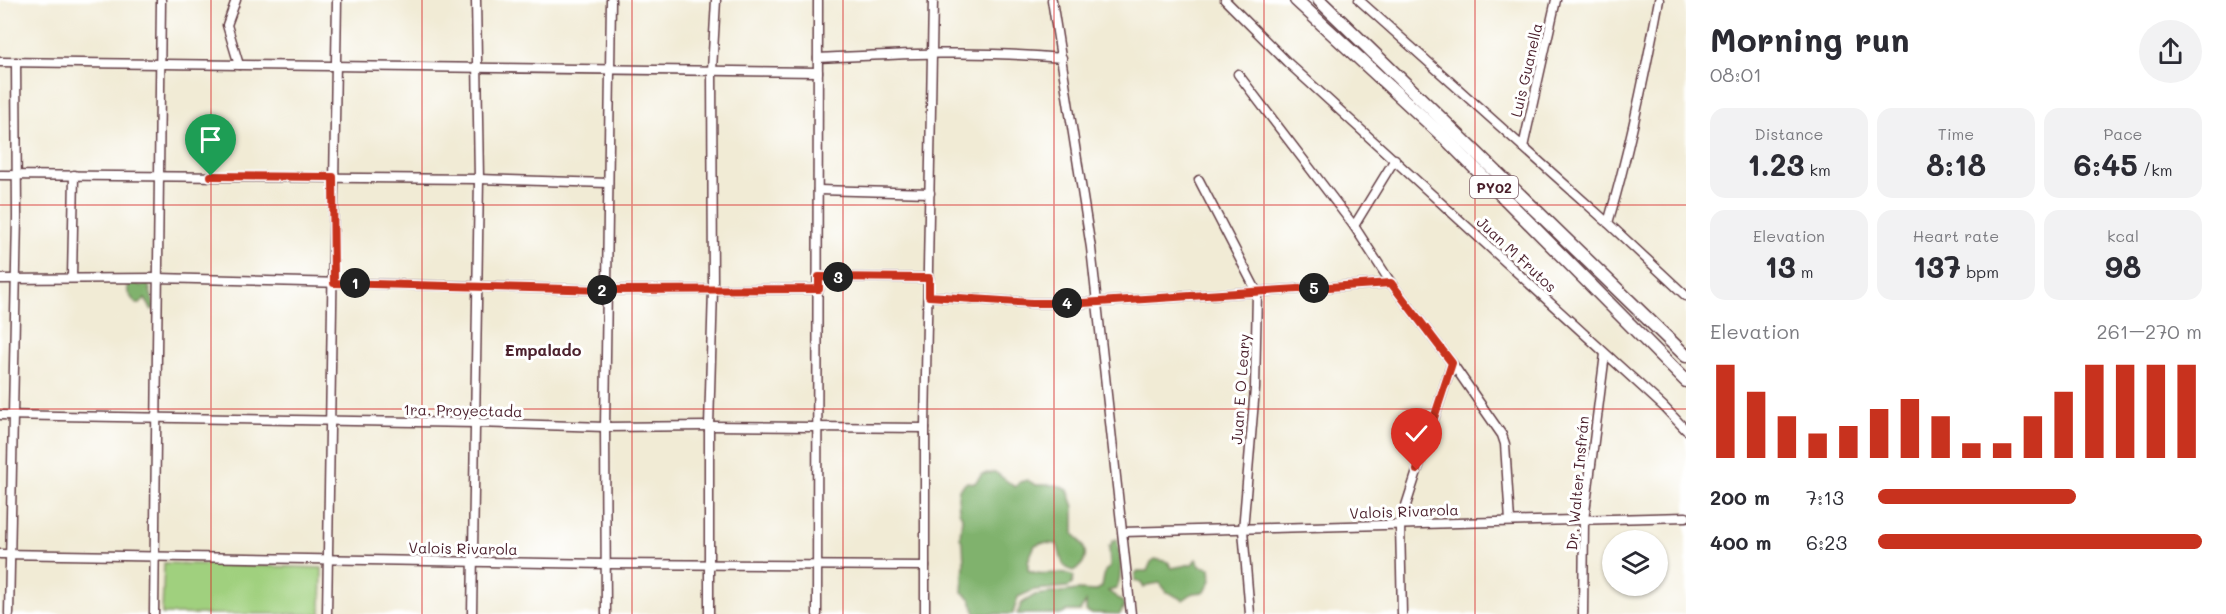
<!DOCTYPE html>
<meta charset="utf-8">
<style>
:root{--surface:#fff;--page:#f2f2f3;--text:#2b2b33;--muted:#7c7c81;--accent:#c8321e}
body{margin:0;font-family:Mali,sans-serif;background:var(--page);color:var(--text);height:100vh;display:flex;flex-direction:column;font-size:22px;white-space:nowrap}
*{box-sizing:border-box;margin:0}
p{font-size:20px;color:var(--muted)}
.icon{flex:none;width:33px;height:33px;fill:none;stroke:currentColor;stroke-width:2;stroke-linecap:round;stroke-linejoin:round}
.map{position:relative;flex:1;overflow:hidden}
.panel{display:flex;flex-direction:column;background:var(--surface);width:540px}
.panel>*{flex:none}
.controls{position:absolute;left:1602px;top:530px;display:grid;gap:12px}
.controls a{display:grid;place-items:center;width:66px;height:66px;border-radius:50%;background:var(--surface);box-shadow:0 2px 4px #0004;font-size:30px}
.pin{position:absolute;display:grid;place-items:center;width:51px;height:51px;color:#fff;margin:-62px -26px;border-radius:50% 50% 50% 0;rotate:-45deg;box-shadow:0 0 6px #0007}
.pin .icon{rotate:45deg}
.km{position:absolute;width:30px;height:30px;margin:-15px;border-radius:50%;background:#222;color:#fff;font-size:16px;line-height:30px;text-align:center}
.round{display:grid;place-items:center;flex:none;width:63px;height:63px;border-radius:32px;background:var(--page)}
.overview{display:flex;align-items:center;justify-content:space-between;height:102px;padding:0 24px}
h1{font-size:33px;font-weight:800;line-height:45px}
.metrics{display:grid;grid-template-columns:repeat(3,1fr);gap:9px;height:102px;padding:6px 24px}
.metrics div{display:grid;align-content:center;border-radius:15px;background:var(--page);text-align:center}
.metrics b{font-size:30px;font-weight:800}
.metrics small{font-size:16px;font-weight:400}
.metrics p{font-size:16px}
.chart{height:168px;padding:12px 24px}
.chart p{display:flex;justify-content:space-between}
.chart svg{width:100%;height:108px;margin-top:6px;stroke:var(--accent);stroke-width:6}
ul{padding:0 24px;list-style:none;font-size:20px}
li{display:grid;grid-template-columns:96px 72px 1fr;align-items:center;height:45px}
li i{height:15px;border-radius:8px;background:var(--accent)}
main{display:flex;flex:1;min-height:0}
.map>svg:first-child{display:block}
.green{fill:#a0d07e;stroke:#757854;stroke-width:1.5}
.forest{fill:#80b26d;stroke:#65684c;stroke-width:1.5}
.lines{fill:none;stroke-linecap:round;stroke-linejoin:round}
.minor-casing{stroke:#633e44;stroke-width:11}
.highway-casing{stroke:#633e44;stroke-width:15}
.minor{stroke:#fff;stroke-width:8}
.highway{stroke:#fff;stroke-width:12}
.route-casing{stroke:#fff;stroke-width:12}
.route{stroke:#c8321e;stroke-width:8}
.grid{fill:none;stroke:#d62828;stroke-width:1.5;stroke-opacity:0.55}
.labels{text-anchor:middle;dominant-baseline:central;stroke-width:6;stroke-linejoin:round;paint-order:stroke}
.shield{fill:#fff;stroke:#80626b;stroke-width:1.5}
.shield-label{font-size:14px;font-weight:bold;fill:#4a1f2b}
.street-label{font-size:15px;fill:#4a1f2b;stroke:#fff}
.neighbourhood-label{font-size:16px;font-weight:bold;fill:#4a1f2b;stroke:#fff}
</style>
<main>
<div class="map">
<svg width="1686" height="614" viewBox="0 0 1686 614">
<rect width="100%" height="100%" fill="#fff"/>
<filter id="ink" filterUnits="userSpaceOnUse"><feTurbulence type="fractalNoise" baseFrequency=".0167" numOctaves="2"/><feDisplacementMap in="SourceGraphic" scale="12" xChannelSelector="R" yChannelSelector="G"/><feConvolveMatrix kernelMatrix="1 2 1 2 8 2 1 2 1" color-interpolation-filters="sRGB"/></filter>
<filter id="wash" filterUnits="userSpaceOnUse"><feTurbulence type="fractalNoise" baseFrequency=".008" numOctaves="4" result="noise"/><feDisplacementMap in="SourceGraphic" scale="24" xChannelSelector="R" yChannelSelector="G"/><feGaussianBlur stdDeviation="1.35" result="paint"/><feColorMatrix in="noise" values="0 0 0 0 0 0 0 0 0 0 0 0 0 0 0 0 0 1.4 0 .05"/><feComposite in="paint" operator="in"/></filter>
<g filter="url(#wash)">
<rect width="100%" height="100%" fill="#f1ebd5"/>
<polygon class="green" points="164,563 322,568 321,614 162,614"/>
<g class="forest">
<polygon points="133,279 140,286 148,283 155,308 152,310 145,299 140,304 136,304 128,293 127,280"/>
<path d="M995,472l20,15 5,-5 7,-2 9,5h21l11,5 6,17v27c12,12 18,26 0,37 -15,-3 -12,-16 -17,-27l-16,-1 -6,2 -7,16v9c13,8 31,-1 46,6l-2,8 -4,3 -34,3 -16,7 -5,17h-38l-4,-15 -9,-7 2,-28 -1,-20 -3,-7 2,-20 -3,-6 -1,-15 1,-7 8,-7 8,1 7,-9z"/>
<path d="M1117,539c3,15 7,35 -1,50l-8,2 14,10 2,5 -4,8 -30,-1 -4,-2v-9l-6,9h-13l-4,3h-46l5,-11 13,-8 43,-5 17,1 7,-4 3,-16 5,-4 -1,-21h2l1,-5z"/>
<polygon points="1155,559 1168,562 1172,568 1192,564 1196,559 1200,566 1210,568 1211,580 1205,592 1193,593 1183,600 1167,592 1160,583 1147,585 1144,588 1141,583 1135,581 1135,574 1138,571 1147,571 1151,562"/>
</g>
</g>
<g filter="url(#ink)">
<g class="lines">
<g class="minor-casing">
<g id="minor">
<polyline points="236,0 227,25 239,65"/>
<polyline points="1052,0 1091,248 1131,614"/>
<polyline points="1225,0 1287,62 1663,406 1686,430"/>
<polyline points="1359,0 1608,223 1686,296"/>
<path d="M818,58c81,-4 163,-8 244,0"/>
<polyline points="0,62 818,72"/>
<polyline points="1238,74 1354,226 1391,283 1452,363 1502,435 1505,444 1510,521"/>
<polyline points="1523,147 1556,0"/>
<polyline points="0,175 479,179 608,183"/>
<polyline points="1199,180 1257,292 1255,389 1243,530 1250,614"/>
<polyline points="818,190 930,193"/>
<path d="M1608,223c22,-74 37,-148 51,-223"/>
<polyline points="1354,226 1395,159"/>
<polyline points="819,277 929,278"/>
<polyline points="72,278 74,175"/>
<polyline points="0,279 158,278 607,290 819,289"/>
<polyline points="929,296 1032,303 1083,303 1391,283"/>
<polyline points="0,415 476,423 605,427 709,426 925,428"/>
<polyline points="1123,532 1686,517"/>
<polyline points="0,554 606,564 925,566"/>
<polyline points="9,614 17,217 16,62"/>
<polyline points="154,614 161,0"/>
<polyline points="327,614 337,0"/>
<polyline points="472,614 479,179 476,0"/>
<polyline points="606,614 605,427 611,0"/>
<polyline points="709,614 709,426 713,289 712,70 716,0"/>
<polyline points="817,614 818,0"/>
<polyline points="925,614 925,428 933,0"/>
<polyline points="1402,614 1400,524 1452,363"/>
<polyline points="1583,614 1584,520 1605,354"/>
</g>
</g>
<g class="highway-casing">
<g id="highway">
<polyline points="1296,0 1445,138 1686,381"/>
<polyline points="1319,0 1686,356"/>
</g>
</g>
<use href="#minor" class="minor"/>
<use href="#highway" class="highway"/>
</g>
</g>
<g class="lines" filter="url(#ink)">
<g class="route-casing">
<polyline id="route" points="211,176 333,177 334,283 607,290 819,289 819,277 929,278 929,296 1032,303 1083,303 1391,283 1452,363 1417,470"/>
</g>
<use href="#route" class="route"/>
</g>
<path class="grid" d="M211,0v614M422,0v614M632,0v614M843,0v614M1054,0v614M1264,0v614M1475,0v614M0,205h1686M0,409h1686"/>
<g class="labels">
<rect class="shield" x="1470" y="176" width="48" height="22" rx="4.5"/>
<g class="shield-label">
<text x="1494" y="187">PY02</text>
</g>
<g class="street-label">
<text transform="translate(1526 70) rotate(-77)">Luis Guanella</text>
<text transform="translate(1517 254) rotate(43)">Juan M Frutos</text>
<text transform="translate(1240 389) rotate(-86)">Juan E O Leary</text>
<text transform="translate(463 410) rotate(1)">1ra. Proyectada</text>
<text transform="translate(1577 483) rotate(-85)">Dr. Walter Insfrán</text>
<text transform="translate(1404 511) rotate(-2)">Valois Rivarola</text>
<text transform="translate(463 548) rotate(1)">Valois Rivarola</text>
</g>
<g class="neighbourhood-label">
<text x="543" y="349">Empalado</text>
</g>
</g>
</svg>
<div class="controls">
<a><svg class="icon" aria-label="layers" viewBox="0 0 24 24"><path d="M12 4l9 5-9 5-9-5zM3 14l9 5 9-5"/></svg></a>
</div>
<div class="pin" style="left:211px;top:176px;background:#1e9e55"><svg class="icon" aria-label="arrive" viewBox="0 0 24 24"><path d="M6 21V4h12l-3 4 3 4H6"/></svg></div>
<div class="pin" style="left:1417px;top:470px;background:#d93025"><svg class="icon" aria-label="check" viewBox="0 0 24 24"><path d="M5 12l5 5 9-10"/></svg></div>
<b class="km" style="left:355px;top:283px">1</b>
<b class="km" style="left:602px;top:290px">2</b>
<b class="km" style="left:838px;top:277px">3</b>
<b class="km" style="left:1067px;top:303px">4</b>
<b class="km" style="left:1314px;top:288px">5</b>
</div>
<section class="panel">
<div class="overview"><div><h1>Morning run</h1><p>08:01</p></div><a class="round"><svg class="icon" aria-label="share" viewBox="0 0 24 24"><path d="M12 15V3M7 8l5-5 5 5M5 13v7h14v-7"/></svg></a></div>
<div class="metrics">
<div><p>Distance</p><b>1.23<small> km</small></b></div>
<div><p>Time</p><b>8:18</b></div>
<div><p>Pace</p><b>6:45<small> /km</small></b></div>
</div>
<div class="metrics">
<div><p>Elevation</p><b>13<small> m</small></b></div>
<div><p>Heart rate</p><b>137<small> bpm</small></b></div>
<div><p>kcal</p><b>98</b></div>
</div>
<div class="chart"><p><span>Elevation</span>261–270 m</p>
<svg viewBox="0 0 160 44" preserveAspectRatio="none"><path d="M5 44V6M15 44V17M25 44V27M35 44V34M45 44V31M55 44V24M65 44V20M75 44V27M85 44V38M95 44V38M105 44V27M115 44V17M125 44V6M135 44V6M145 44V6M155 44V6"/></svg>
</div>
<ul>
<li><b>200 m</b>7:13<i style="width:61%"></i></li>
<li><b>400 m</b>6:23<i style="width:100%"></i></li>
</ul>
</section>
</main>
